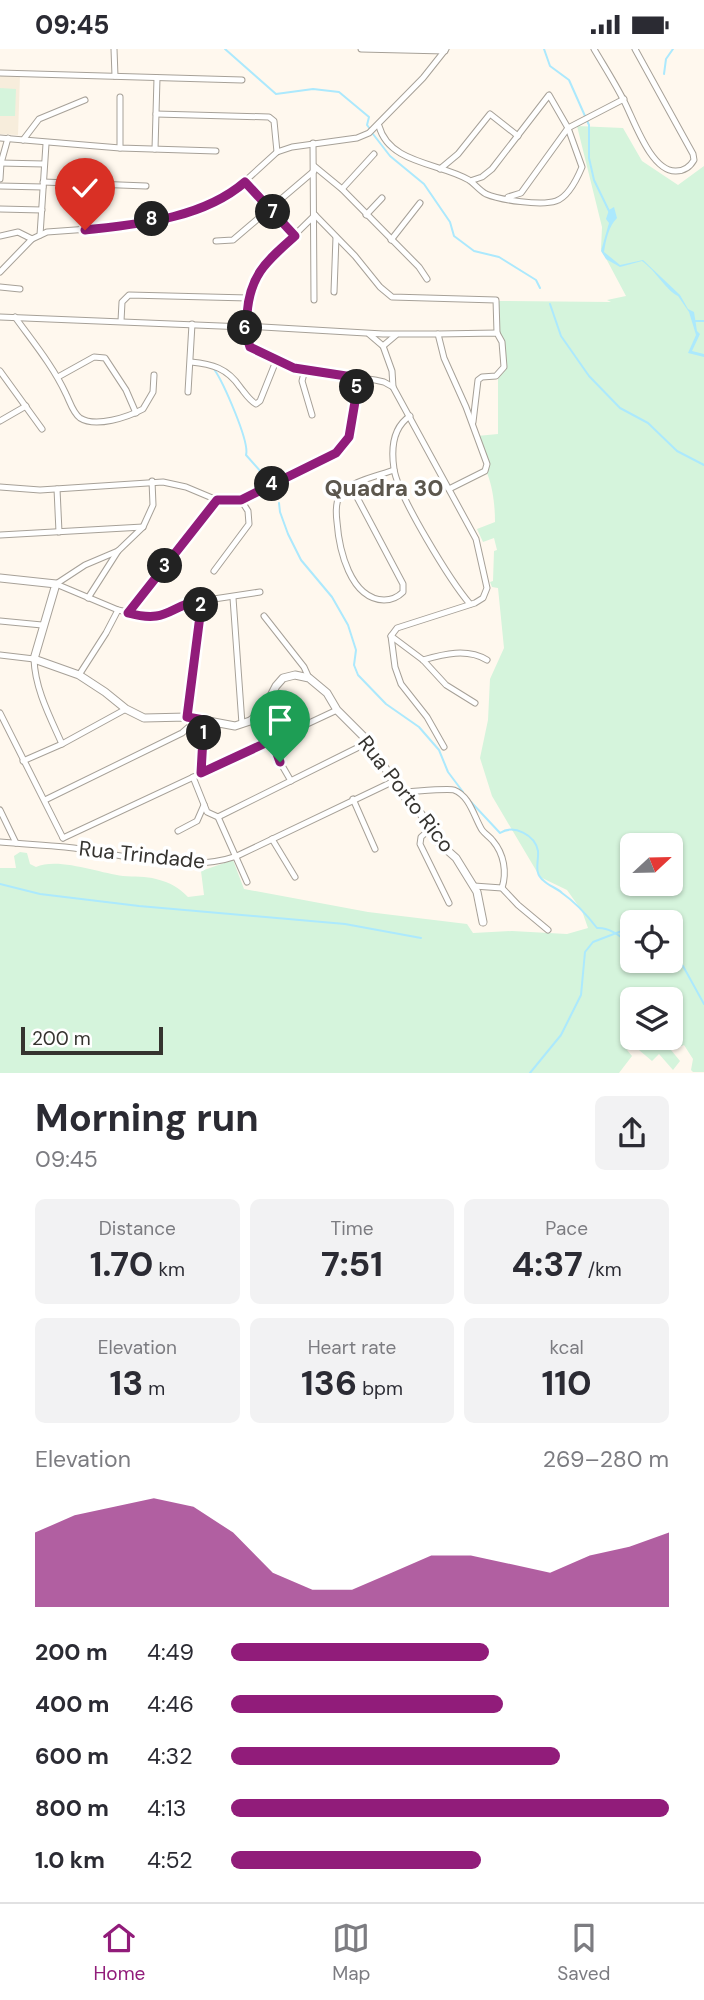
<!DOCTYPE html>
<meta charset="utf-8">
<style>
:root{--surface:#fff;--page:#f2f2f3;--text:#2b2b33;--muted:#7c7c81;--line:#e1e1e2;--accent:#911c7a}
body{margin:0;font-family:"DM Sans",sans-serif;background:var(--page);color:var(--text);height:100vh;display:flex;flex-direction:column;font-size:26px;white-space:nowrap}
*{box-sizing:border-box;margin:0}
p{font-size:23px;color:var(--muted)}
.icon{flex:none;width:38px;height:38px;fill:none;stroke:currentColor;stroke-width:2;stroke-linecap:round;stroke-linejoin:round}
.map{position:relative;height:1024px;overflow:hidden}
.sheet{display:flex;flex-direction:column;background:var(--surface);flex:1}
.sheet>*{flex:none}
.needle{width:46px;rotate:68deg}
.buttons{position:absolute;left:620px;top:784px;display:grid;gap:14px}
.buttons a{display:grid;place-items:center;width:63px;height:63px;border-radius:10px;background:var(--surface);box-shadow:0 2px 5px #0004;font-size:35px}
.scale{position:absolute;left:21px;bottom:18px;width:142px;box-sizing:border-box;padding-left:7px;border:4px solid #35332f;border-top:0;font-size:19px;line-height:24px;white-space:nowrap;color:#35332f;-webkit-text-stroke:5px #fff;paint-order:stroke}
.pin{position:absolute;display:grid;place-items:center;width:60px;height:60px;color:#fff;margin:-72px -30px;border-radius:50% 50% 50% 0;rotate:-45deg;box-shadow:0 0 7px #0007}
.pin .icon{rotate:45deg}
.km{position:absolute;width:35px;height:35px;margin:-18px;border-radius:50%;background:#222;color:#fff;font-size:19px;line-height:35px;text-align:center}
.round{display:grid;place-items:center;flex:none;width:74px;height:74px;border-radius:10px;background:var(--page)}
.head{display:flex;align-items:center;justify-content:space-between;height:119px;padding:0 35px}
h1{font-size:38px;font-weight:700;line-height:52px}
.metrics{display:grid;grid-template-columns:repeat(3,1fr);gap:10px;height:119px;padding:7px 35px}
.metrics div{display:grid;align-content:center;border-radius:10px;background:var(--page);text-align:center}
.metrics b{font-size:35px;font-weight:700}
.metrics small{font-size:19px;font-weight:400}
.metrics p{font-size:19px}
.chart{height:196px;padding:14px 35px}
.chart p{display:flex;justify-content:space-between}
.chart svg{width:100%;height:126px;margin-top:7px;fill:var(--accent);opacity:.7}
ul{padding:0 35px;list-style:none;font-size:23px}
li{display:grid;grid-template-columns:112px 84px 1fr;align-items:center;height:52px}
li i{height:18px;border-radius:9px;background:var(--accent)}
.status{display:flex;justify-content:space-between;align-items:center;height:49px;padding:0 35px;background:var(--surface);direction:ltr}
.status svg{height:19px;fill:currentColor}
.dock{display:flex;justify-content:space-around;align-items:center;height:98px;border-top:2px solid var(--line);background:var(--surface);font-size:19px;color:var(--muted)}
.dock a{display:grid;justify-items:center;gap:4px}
.dock .current{color:var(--accent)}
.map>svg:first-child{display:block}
.built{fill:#f7eddc}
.green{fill:#d5f4dc;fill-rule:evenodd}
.water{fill:#ace9fd}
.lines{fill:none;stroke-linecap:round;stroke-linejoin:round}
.stream{stroke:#ace9fd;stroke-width:2}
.minor-casing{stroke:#a7a198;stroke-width:7}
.tertiary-casing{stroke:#a7a198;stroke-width:9}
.minor{stroke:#fff;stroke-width:5}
.tertiary{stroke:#fff;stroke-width:7}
.route-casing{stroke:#fff;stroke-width:14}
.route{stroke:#911c7a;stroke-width:9}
.labels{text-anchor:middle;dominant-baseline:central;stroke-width:7;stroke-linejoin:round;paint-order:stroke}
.street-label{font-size:21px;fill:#35332f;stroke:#fff}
.neighbourhood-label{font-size:23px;font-weight:bold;fill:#5c574e;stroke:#fff}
</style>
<div class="status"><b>09:45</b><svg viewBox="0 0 49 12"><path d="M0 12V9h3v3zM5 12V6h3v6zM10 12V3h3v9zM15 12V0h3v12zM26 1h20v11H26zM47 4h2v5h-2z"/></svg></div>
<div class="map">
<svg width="704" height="1024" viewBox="0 0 704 1024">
<rect width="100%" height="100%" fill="#fff8ee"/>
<polygon class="built" points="0,27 20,27 18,86 0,85"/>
<g class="green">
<polygon points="0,39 16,40 15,67 0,67"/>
<path d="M577,77l46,2 19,33 36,24 26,-19v906h-11l-2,-2 2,-11 -9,-14 -13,5 9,11 -7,9 -14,-16 -7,7 -19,-16 -6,5 5,6 -13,17h-619v-205h16l-2,-12 6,-4 7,1 3,11 6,3c22,-10 63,6 87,9 11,1 23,0 33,3 15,4 22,8 32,18l16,-2 -3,-24 32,-11 11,29 124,23 99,12 6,9 39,-2 55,3 21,-6 -6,-17 -15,-21 -27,-13 -48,-81 -12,-38 8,-38 2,-41 14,-31 -6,-60 -6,-1 -2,-5 3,-1 1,-30 3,-1 -3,-12 -11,4 -6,-13 18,-7c0,-16 -2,-34 -8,-49l3,-9 -13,-28 21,-2v-55l4,-5 -5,-73 114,1 -4,-2 19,-4 -25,-47 1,-22zM632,796h38v39h-38zM632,873h38v39h-38zM632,950h38v39h-38z"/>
</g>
<path class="water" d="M614,158l3,11c-8,8 -11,21 -13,34l16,13 23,-5 37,35 8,14 6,3 3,19 3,3 -8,17 12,3v3l-16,-4 8,-18 -7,-23 -11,-16c-12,-6 -22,-25 -36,-35l-22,6 -14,-8 -5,-8 8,-28 -3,-4 3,-9z"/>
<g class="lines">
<g class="stream">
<polyline points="225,0 276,45 313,40 339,43 369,68 367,76 370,80"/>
<polyline points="544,0 550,17 569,31 589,76 589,109 594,131 609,162"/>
<polyline points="664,25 666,10 673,0"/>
<polyline points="373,85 390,107 424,135 450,173 454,187 474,202 499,208 536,231 540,239"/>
<polyline points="550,255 561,287 589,327 620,359 648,374 677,402 704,416"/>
<polyline points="695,272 704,272"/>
<path d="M214,320c9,13 36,73 32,86l24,27"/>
<polyline points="279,454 280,463 288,485 301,511 332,548 348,576 356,601 354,616 358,626 386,655 419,678 439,701 448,723 463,743"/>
<path d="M471,753l29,31c14,-9 35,2 38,18 1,11 -5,22 6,30 5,5 13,7 18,12 13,9 25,22 35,35 13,-1 24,9 35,17"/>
<polyline points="0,835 40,845 139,857 345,875 421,889"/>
<polyline points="664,912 683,917 704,955"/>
<polyline points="530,1024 561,986 581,946 585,903 593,893 632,878"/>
</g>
<g class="minor-casing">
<g id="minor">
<polyline points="114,0 115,27"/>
<polyline points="361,0 445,2"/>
<path d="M594,0c10,17 21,34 30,52 10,19 27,71 52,70 9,0 14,-4 18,-11l-1,-6 -58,-105"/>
<polyline points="0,24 242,31"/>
<polyline points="156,65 269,68 274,72 277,103"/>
<path d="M379,77c10,38 62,37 90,54 6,4 10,10 17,14 14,6 55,12 70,7 12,-4 21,-22 26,-34l-14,-39 -19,-33 -57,74 -10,8 -12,4"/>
<polyline points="0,89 120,99 216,102"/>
<polyline points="23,91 39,70 85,51"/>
<polyline points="313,94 314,251"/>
<polyline points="120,99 120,48"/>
<polyline points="155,100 157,29"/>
<polyline points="0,114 44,115"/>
<polyline points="314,117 342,140 419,218 427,230"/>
<polyline points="440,120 458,105 490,65 518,87"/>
<polyline points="0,130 1,114 8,89"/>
<polyline points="43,133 146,137"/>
<polyline points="245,133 295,186"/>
<polyline points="0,137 43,138"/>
<polyline points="342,140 374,105"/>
<polyline points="508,148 521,144 568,79 624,50"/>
<polyline points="0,160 42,161"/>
<polyline points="315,166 259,221 248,249 245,278 248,295 252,299 294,319 375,331 384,333 393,338 476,490 487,539 483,549 475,554 397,579 391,587 395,618 401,635 427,668 444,698"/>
<polyline points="315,166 355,207 380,238 392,248 496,251 497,284"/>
<polyline points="366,166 382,149"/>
<polyline points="40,186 46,95"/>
<polyline points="0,187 18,183 32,190 47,183 103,179 195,162 231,145 277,103 292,98 357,89 369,84 423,29 446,0"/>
<polyline points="391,191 420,154"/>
<polyline points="216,192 233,191 314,122"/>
<polyline points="0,223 32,190"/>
<polyline points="0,238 20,240"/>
<polyline points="334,243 336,188"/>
<polyline points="0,268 245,278"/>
<path d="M15,268c18,25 38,49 51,77 4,8 7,19 14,24 16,10 48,-1 63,-9l10,-17 1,-17"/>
<polyline points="121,272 122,253 129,246 248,249"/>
<polyline points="246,277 383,285 438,285 444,309 466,358 487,415 485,422 449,440"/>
<polyline points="369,285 383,297"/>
<polyline points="438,285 497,284 502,293 504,318 496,327 482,328 478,331 473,373"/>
<path d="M191,313c21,2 36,6 49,25 5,6 9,13 16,17l4,-3 16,-40"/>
<polyline points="305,321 302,332 312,366"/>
<polyline points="0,322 42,380"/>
<polyline points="58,328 94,308 105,309 126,341 136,364"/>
<polyline points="393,338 392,322 383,297 396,286"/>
<polyline points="188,343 192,275"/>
<path d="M410,367c-18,12 -19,33 -16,53 4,27 57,113 76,135"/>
<polyline points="0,372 26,357"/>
<path d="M351,437l52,98v8c-6,6 -11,8 -19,8 -34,-1 -45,-51 -47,-78 -1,-8 -2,-19 3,-27 10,-14 38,-19 54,-25"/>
<polyline points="0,438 40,441 163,433 186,438 217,451 241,451 327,410 344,396 349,388 359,329"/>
<polyline points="57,440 59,483"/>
<polyline points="0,486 143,478"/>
<polyline points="214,522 249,475 248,462 241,451"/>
<polyline points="56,535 118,561 150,568 160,568 194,553 260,543"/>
<polyline points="56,535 85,516 118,502 143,478 153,456 152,432"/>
<polyline points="88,549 118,502"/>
<polyline points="233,549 242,675"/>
<polyline points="128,564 217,451"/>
<polyline points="264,567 304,618 309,629"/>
<polyline points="0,572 42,576"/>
<polyline points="391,587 423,611 446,636 475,654"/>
<path d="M0,606l34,4c1,30 16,58 28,85"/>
<path d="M423,611c21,-6 44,-12 64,0"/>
<polyline points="79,626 106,584 118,561"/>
<polyline points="0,664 63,789"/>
<polyline points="187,668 202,551"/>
<polyline points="272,691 280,713 291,732"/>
<polyline points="23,712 62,695 126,660"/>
<polyline points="201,724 204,671"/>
<polyline points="193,728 207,763 218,768 247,833"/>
<path d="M400,743c10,0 48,-4 54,-2 16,6 20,27 28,40 3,4 8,7 11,11 11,13 14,31 9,47"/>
<polyline points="353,750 375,800"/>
<polyline points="45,751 182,684 198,670"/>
<polyline points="0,761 16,794"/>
<polyline points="218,768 369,693"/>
<polyline points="430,780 421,788 420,795 449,854"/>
<polyline points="178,782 197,772 204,756"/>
<polyline points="63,789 337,661"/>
<polyline points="272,790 295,828"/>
<path d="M0,793c22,2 43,3 65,5 56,6 117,28 172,9l155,-74"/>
<polyline points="474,837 502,839 518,856 548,881"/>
</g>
</g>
<g class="tertiary-casing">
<polyline id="tertiary" points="0,529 56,535 34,610 79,626 105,643 126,660 144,669 187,668 235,677 250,672 263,662 276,637 283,629 295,626 309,629 327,644 337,661 369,693 400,743 421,765 438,793 456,809 477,843 483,873"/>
</g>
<use href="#minor" class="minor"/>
<use href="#tertiary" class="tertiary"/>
</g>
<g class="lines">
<g class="route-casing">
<path id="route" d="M85,181c54,-6 117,-11 160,-48l50,54c-28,25 -45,38 -48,78 -1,12 -2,21 3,33l44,21 65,10 -10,59 -13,16 -95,47h-24l-89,113c41,11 39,-7 74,-13l-15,117 17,3 -3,53 71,-33 8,22"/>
</g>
<use href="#route" class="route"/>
</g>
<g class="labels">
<g class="street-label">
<text transform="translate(406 745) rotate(52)">Rua Porto Rico</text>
<text transform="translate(142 806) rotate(6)">Rua Trindade</text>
</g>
<g class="neighbourhood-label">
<text x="384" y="439">Quadra 30</text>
</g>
</g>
</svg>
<div class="buttons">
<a><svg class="needle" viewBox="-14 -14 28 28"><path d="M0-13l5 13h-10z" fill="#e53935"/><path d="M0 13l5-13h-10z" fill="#7c7c81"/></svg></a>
<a><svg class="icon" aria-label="locate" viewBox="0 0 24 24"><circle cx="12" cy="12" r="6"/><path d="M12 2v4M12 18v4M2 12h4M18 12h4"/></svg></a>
<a><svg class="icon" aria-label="layers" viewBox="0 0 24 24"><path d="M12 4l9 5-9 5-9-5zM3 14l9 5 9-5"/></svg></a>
</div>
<div class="scale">200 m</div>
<div class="pin" style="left:280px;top:713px;background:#1e9e55"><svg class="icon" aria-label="arrive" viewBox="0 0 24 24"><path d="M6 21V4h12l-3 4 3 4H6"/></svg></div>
<div class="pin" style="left:85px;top:181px;background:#d93025"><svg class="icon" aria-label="check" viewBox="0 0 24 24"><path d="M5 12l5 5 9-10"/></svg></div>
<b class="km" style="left:204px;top:684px">1</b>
<b class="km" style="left:201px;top:556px">2</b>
<b class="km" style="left:165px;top:517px">3</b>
<b class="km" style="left:272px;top:435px">4</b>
<b class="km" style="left:357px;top:338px">5</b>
<b class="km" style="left:245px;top:279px">6</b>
<b class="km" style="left:273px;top:163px">7</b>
<b class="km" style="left:152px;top:170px">8</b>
</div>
<section class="sheet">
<div class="head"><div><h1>Morning run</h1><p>09:45</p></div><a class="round"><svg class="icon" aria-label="share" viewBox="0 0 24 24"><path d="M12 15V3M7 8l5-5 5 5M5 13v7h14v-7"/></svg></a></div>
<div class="metrics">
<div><p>Distance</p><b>1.70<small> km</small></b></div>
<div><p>Time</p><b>7:51</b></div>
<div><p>Pace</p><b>4:37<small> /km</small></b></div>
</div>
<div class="metrics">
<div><p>Elevation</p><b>13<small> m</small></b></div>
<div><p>Heart rate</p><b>136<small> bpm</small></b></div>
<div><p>kcal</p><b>110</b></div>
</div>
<div class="chart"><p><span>Elevation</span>269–280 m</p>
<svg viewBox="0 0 160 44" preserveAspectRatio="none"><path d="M0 44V18L10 12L20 9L30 6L40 9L50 18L60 32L70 38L80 38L90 32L100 26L110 26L120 29L130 32L140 26L150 23L160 18V44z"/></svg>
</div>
<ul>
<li><b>200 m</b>4:49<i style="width:59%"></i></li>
<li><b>400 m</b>4:46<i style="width:62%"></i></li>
<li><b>600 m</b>4:32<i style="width:75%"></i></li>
<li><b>800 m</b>4:13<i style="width:100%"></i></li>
<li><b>1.0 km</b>4:52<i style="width:57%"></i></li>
</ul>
</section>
<nav class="dock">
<a class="current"><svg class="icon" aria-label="home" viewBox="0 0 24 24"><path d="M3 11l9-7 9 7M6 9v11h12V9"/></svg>Home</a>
<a><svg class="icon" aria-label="map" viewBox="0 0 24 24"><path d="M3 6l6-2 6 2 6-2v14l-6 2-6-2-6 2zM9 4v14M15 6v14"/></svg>Map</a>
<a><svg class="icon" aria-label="saved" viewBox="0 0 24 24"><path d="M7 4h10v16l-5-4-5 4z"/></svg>Saved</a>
</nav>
